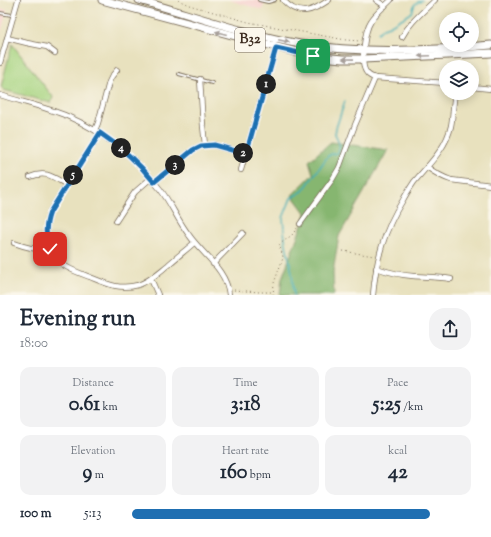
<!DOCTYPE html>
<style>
:root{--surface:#fff;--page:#f2f2f3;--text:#1f2937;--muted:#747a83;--accent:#1f6fb2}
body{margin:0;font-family:"Sorts Mill Goudy",serif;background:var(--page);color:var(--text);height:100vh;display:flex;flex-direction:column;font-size:15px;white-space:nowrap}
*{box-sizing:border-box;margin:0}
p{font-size:13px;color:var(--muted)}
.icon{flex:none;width:22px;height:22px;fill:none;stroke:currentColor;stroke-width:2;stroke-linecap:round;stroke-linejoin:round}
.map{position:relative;height:295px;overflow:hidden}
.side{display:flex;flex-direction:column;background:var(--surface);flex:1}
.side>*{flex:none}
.buttons{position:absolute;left:439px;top:12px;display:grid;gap:8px}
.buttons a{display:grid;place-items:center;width:40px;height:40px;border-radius:50%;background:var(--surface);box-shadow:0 2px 10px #0003;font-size:20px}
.pin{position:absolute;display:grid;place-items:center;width:34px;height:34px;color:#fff;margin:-17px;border-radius:8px;box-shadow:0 2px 6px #0006}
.km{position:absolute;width:20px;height:20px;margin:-10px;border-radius:50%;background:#222;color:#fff;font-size:11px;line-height:20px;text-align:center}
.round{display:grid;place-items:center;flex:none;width:42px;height:42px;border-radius:16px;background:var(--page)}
.head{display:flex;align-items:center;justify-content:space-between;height:68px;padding:0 20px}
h1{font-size:22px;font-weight:700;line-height:30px}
.metrics{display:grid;grid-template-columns:repeat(3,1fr);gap:6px;height:68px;padding:4px 20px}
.metrics div{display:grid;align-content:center;border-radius:10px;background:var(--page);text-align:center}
.metrics b{font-size:20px;font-weight:700}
.metrics small{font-size:11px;font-weight:400}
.metrics p{font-size:11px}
ul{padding:0 20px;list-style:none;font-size:13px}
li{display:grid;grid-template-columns:64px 48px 1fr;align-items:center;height:30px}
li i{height:10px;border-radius:5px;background:var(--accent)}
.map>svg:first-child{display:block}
.built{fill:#f7d0cd}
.green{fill:#a8d481;stroke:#727f50}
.forest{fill:#86b66f;stroke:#607046}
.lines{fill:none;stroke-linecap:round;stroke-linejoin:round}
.stream{stroke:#3cadb6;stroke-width:1.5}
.lane-casing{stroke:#786a56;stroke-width:4}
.street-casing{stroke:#786a56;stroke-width:6}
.primary-casing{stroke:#786a56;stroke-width:9}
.path{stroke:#786a56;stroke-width:1;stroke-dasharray:1 3;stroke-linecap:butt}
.lane{stroke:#fff;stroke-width:2}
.street{stroke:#fff;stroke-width:4.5}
.primary{stroke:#fff;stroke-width:7}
.oneway{fill:#a79f9a}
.route-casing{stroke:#fff;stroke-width:8}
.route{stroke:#1f6fb2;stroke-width:5}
.labels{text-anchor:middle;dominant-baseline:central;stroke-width:4;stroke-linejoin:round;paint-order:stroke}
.shield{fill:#fbf7ec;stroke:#75685c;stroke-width:1}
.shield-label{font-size:14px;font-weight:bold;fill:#3b2a1e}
</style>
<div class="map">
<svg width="491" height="295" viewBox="0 0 491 295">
<rect width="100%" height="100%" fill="#fbf7ec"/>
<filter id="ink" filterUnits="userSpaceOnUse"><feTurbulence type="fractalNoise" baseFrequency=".025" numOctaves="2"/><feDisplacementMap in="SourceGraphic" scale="8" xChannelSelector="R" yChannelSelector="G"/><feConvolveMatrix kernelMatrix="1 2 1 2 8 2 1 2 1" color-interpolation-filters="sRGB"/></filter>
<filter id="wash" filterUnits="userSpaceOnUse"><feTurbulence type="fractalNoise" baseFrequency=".012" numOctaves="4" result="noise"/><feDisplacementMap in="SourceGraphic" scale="16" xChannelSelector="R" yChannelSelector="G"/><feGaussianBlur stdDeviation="0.9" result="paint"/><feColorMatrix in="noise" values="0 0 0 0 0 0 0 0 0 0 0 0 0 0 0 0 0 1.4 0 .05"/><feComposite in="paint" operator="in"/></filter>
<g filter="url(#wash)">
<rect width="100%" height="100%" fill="#e8e1be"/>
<g class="built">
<polygon points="229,0 266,0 262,10"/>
<polygon points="0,9 7,10 0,36"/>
</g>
<polygon class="green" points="12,44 53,97 51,103 4,90 1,87"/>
<polygon class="forest" points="331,142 388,150 339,236 333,272 334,295 280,295 282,278 306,214 292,195 313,174 309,161"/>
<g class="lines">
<g class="stream">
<path d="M378,33l5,-5 6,-2 21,-12c7,-6 -1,-9 12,-14"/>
<path d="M294,295l-2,-22 -7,-33 -2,-22 8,-20 12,-7 25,-35 4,-2 6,-1c3,-9 1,-11 -3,-19l1,-6 9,-27"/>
</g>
</g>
</g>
<g filter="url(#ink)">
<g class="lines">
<g class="lane-casing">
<g id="lane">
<polyline points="259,0 268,2 275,0"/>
<polyline points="0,13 12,15"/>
<polyline points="179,74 212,83"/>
</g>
</g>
<g class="street-casing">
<g id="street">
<path d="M283,0c16,18 30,11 46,0"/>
<polyline points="376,0 385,6"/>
<path d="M391,0c-7,7 -15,13 -20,21 -6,9 -12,44 -4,52 2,3 5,4 8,5l71,5"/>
<path d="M402,37c8,-15 21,-25 33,-37"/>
<polyline points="7,38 27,43 47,47 55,53"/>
<polyline points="0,63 18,0"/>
<polyline points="200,79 203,126 205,145"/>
<polyline points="472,87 491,89"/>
<path d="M0,95c22,7 46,12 67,21 37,16 68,41 93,73 11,14 18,32 29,46 13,19 38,35 40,60"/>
<polyline points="95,130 98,123 109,82 112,76 117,70"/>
<path d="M100,133l-50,78c-7,21 -5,42 15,55 8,5 17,8 25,11 17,7 29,13 48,8 12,-4 20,-12 30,-20 9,-8 18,-15 26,-22"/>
<path d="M427,167c8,6 15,10 24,13l40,5"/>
<polyline points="241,170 276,48"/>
<path d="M30,177c16,-7 23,0 37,8"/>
<polyline points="154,182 193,150 201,146 213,145 246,154"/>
<polyline points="116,221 131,198 135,192 151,178"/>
<polyline points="300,224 332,180 339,168 355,125 375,78"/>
<path d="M14,243c11,4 24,8 36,6"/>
<polyline points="213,264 243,233"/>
<path d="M376,268c12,4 24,7 37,8 13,1 25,1 38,3"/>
<polyline points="151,279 158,295"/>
<path d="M373,295c3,-35 11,-65 30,-95 3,-6 7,-12 11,-18 14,-17 32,-33 37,-56 2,-10 2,-22 4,-33"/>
</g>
</g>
<g class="primary-casing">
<g id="primary">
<polyline points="102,0 295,52 313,56 342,59 363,59 491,53"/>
<path d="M139,0c53,15 106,34 161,44 61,10 129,7 191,1"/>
</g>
</g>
<g class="path">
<polyline points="178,0 189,5 248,22 346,40 360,41"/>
<polyline points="343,251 374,256"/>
<polyline points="234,290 259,292 273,292"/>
<path d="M273,295l1,-12 9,-25c0,-5 -4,-9 -3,-14l12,-9 5,-7"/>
</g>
<use href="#lane" class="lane"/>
<use href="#street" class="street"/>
<use href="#primary" class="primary"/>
</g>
<defs><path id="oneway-solid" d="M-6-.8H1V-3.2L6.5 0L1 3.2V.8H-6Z"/></defs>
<g class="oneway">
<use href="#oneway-solid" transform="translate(221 33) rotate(-165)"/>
<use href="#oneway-solid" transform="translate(284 41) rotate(12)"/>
<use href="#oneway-solid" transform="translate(424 56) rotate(177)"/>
<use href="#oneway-solid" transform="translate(348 59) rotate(-179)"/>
</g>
</g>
<g class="lines" filter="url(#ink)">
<g class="route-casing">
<path id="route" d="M50,249c-5,-14 -5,-23 0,-37l50,-79c21,14 38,29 54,49l39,-32 8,-4 13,-1 32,9 30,-106 37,8"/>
</g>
<use href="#route" class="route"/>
</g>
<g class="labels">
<rect class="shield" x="235" y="28" width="30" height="24" rx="3"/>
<g class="shield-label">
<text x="250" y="40">B32</text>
</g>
</g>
</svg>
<div class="buttons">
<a><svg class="icon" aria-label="locate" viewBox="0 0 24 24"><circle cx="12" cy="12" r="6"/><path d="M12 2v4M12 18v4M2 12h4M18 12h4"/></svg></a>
<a><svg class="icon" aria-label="layers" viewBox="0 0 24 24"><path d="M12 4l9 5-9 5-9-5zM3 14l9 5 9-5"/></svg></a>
</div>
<div class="pin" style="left:313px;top:56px;background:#1e9e55"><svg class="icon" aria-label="arrive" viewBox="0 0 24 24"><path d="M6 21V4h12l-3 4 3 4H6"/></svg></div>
<div class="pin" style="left:50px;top:249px;background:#d93025"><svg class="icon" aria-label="check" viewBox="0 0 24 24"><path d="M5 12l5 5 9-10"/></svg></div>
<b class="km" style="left:266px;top:84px">1</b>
<b class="km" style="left:243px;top:153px">2</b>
<b class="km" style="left:175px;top:165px">3</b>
<b class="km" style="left:121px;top:148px">4</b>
<b class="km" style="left:73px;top:175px">5</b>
</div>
<section class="side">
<div class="head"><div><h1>Evening run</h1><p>18:00</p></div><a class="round"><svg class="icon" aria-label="share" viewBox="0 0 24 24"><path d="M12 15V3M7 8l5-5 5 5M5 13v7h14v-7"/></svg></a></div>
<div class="metrics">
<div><p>Distance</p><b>0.61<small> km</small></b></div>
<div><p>Time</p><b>3:18</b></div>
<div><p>Pace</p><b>5:25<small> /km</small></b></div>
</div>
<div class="metrics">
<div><p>Elevation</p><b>9<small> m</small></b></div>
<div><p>Heart rate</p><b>160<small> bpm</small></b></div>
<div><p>kcal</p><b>42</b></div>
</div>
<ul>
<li><b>100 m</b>5:13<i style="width:88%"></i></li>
</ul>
</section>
